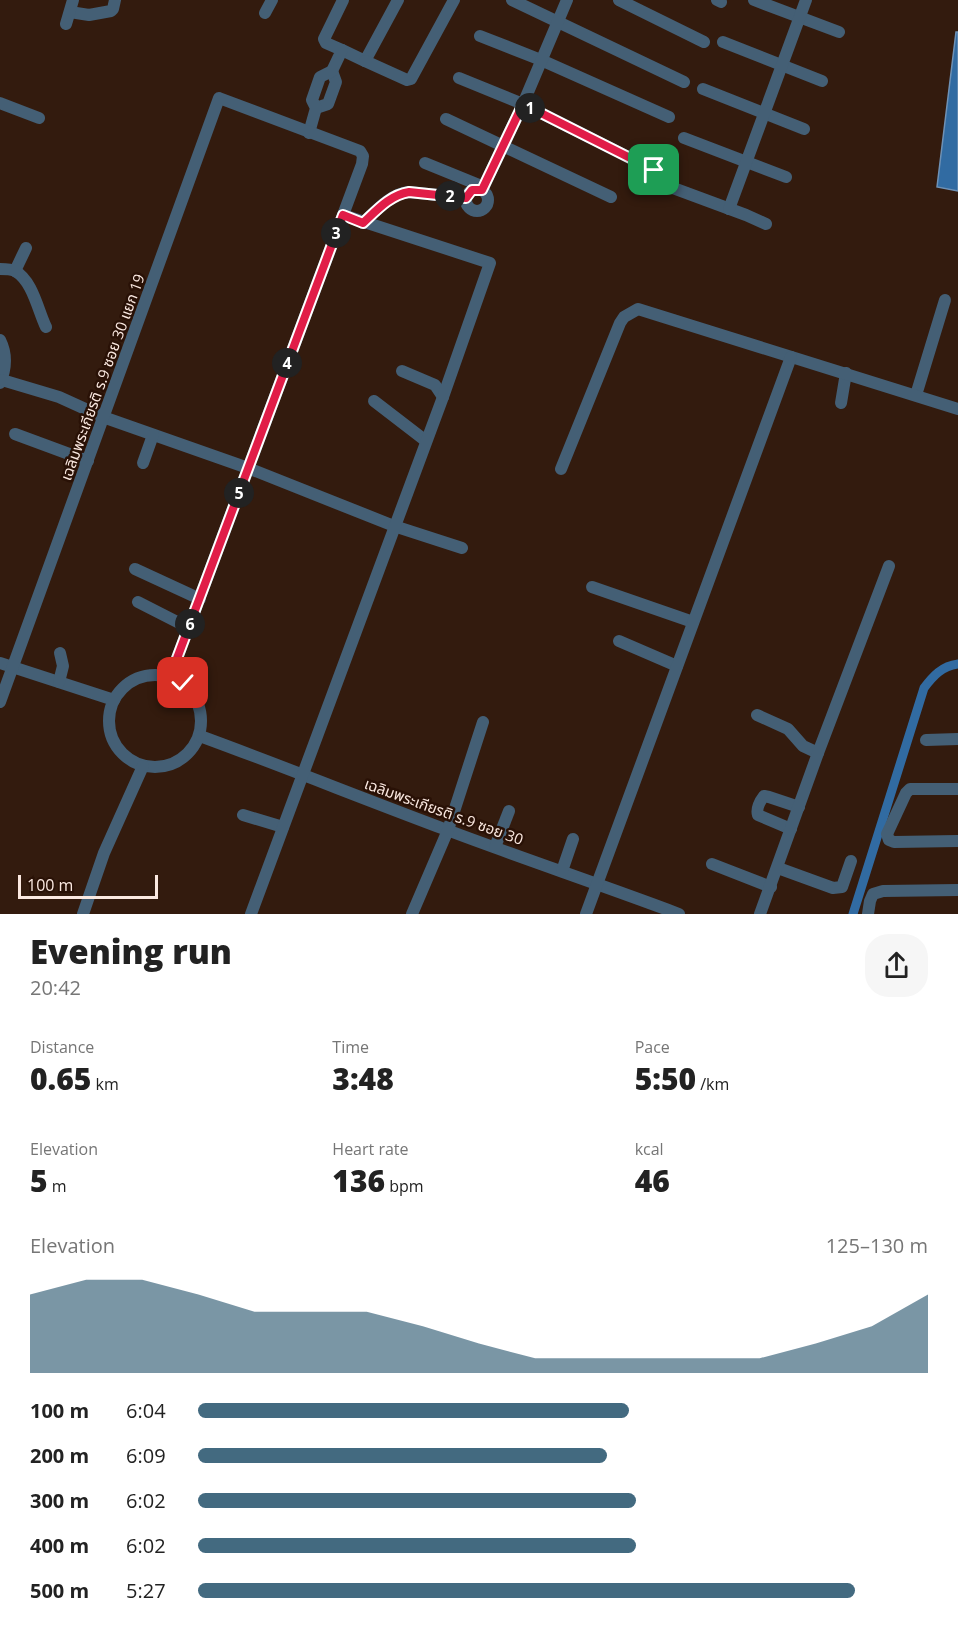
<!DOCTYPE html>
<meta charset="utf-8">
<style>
:root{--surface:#fff;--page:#f6f6f6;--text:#222;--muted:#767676;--accent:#436a80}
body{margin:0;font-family:"Open Sans","Noto Sans Thai",sans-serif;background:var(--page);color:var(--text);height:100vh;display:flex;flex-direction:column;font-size:22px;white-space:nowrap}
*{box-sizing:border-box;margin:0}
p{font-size:20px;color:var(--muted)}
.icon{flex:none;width:33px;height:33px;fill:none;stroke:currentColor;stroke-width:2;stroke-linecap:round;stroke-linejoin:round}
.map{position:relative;height:914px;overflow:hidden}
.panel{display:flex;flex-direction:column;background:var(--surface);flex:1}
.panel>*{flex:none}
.scale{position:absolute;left:18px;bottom:15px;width:140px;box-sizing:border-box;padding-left:6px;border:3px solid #fbe9e1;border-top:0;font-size:16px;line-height:21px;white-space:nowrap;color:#fbe9e1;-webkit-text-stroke:4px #291106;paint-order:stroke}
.pin{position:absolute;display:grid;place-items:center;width:51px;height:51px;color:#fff;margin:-26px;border-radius:12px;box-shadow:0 3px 9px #0006}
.km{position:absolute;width:30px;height:30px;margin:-15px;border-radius:50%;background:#222;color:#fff;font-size:16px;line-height:30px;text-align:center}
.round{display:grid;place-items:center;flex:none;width:63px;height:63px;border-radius:24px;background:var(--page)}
.headline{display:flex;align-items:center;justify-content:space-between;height:102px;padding:0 30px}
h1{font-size:33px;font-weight:800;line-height:45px}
.figures{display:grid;grid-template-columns:repeat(3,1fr);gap:9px;height:102px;padding:6px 30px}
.figures div{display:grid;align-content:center}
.figures b{font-size:30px;font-weight:800}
.figures small{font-size:16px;font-weight:400}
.figures p{font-size:16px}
.chart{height:168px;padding:12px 30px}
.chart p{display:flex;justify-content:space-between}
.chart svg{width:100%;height:108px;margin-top:6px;fill:var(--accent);opacity:.7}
ul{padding:0 30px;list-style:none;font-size:20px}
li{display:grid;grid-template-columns:96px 72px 1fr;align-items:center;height:45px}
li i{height:15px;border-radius:8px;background:var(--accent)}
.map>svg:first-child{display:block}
.water{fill:#316ba2;stroke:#6e91b5;stroke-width:1.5}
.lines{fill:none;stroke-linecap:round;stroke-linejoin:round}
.canal{stroke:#316ba2;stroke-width:9}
.minor{stroke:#445f75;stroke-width:12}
.route-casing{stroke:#fff;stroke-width:12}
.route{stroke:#e11d48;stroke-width:8}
.labels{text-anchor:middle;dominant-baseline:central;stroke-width:5;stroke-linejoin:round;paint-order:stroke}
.street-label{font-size:15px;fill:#fbe9e1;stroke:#291106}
</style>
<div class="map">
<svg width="958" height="914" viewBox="0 0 958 914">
<rect width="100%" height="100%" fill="#331b0e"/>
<polygon class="water" points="956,32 958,32 958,191 937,187"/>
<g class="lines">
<path class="canal" d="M853,914l71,-226c9,-12 18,-22 34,-24"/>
<g class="minor">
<polyline points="512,0 684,82"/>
<polyline points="619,0 704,42"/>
<polyline points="717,0 721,2"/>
<polyline points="754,0 839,32"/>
<polyline points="70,12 89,15 111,11 113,9 115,0"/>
<polyline points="265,13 272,0"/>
<polyline points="66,24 73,0"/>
<polyline points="480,36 541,60 669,117"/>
<polyline points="723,42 822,81"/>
<polyline points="342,50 365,61 398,0"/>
<polyline points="365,61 407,80 411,79 454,0"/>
<polyline points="459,78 523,104 654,170"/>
<polyline points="703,89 804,129"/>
<polyline points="0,103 39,118"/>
<polyline points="316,108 328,104 336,82 332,71"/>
<polyline points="446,119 611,197"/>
<polyline points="309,133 316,108 312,100 320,77 332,71 342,50 326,43 324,39 343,0"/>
<polyline points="684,138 786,177"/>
<polyline points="425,163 484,187"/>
<polyline points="665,185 746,215 766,224"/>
<circle cx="477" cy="200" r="11"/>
<polyline points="482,190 523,104 567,0"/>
<polyline points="729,209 806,0"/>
<path d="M363,223c14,-13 27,-29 46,-31l57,6"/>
<path d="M0,269c4,0 11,0 15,2 18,10 23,40 31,56"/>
<polyline points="15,271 26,248"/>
<path d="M0,340c7,14 6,29 0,43"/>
<polyline points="402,371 435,385 443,397"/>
<polyline points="2,380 59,397 103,417 248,468 394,526 462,548"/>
<polyline points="916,395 945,300"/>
<polyline points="374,401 426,441"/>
<polyline points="841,403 846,373"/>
<polyline points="15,434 88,461"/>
<polyline points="143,463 153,435"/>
<polyline points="561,469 620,323 624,317 638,309 958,409"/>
<polyline points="135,569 200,599"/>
<polyline points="592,587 693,622"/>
<polyline points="138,602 189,628"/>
<polyline points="619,641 677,666"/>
<polyline points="0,663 114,700"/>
<circle cx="155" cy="721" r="46"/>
<polyline points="59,682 63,666 60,653"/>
<polyline points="0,702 219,98 360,151 363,156 362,164 343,215 170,677"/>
<polyline points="757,715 788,729 803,746 818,753"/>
<path d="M200,736c82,30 164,63 247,94 77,29 155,55 232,84"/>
<polyline points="926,740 958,739"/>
<polyline points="958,789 910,789 906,793 887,834 889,840 894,842 958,841"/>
<polyline points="243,815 283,827"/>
<path d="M791,829l-33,-14c-2,-6 2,-14 6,-19l5,1 30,10"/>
<polyline points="495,847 509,811"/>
<polyline points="712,864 771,887"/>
<polyline points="778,868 833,888 842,887 851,861"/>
<polyline points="562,871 573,839"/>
<polyline points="83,914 104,853 143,766"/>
<polyline points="251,914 443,397 490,263 343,215"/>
<polyline points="412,914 448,830 483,722"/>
<polyline points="586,914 791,357"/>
<polyline points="760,914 818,753 889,566"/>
<polyline points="868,914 870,901 873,894 883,891 958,890"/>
</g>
</g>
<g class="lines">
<g class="route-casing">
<path id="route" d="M183,683l-13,-6 173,-462 20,8c14,-13 27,-28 46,-31l57,6 6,-8h10l41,-86 131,66"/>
</g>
<use href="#route" class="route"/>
</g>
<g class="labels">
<g class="street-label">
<text transform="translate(102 377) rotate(-70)">เฉลิมพระเกียรติ ร.9 ซอย 30 แยก 19</text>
<text transform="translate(444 811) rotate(20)">เฉลิมพระเกียรติ ร.9 ซอย 30</text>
</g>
</g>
</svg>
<div class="scale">100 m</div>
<div class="pin" style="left:654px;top:170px;background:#1e9e55"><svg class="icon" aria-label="arrive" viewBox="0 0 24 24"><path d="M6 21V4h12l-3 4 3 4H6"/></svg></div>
<div class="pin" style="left:183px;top:683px;background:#d93025"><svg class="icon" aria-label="check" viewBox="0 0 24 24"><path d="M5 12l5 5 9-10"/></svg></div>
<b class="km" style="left:530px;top:108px">1</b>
<b class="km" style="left:450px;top:196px">2</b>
<b class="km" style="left:336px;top:233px">3</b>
<b class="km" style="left:287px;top:363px">4</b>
<b class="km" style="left:239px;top:493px">5</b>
<b class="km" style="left:190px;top:624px">6</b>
</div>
<section class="panel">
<div class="headline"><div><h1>Evening run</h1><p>20:42</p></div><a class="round"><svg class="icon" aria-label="share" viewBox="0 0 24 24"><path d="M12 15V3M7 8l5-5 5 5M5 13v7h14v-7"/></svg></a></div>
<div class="figures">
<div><p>Distance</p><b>0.65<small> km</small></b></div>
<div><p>Time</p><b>3:48</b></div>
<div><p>Pace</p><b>5:50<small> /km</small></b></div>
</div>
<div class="figures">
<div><p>Elevation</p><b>5<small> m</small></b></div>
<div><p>Heart rate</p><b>136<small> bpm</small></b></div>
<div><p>kcal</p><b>46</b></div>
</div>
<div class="chart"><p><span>Elevation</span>125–130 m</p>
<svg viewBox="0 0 160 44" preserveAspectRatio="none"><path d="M0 44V12L10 6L20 6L30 12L40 19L50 19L60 19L70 25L80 32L90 38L100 38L110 38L120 38L130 38L140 32L150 25L160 12V44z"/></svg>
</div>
<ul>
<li><b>100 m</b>6:04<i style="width:59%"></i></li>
<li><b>200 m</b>6:09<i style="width:56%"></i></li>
<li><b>300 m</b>6:02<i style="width:60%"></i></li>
<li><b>400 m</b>6:02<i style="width:60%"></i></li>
<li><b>500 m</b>5:27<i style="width:90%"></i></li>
</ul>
</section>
